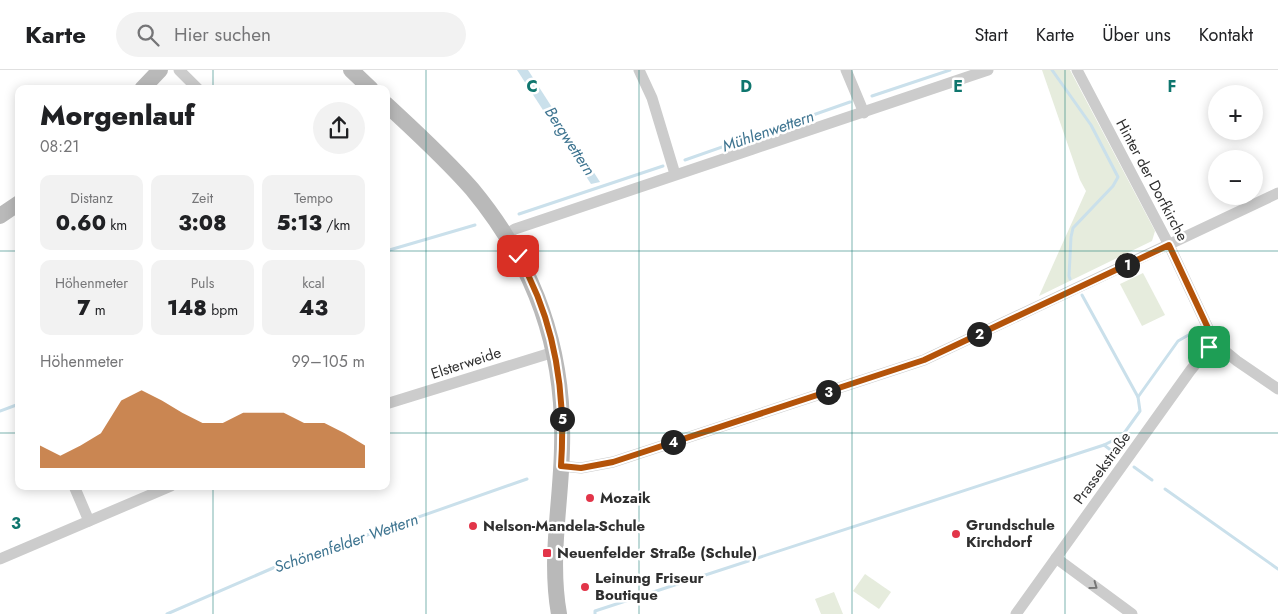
<!DOCTYPE html>
<html lang="de">
<meta charset="utf-8">
<style>
:root{--surface:#fff;--page:#f2f2f2;--text:#202124;--muted:#757577;--line:#e0e0e0;--accent:#b45309}
body{margin:0;font-family:Jost,sans-serif;background:var(--page);color:var(--text);height:100vh;display:flex;flex-direction:column;font-size:19px;white-space:nowrap}
*{box-sizing:border-box;margin:0}
p{font-size:16px;color:var(--muted)}
.icon{flex:none;width:28px;height:28px;fill:none;stroke:currentColor;stroke-width:2;stroke-linecap:round;stroke-linejoin:round}
.map{position:relative;flex:1;overflow:hidden}
.sheet{position:absolute;left:15px;top:15px;width:375px;height:405px;display:flex;flex-direction:column;background:var(--surface);border-radius:10px;box-shadow:0 2px 12px #0003}
.sheet>*{flex:none}
.controls{position:absolute;left:1208px;top:15px;display:grid;gap:10px}
.controls a{display:grid;place-items:center;width:55px;height:55px;border-radius:50%;background:var(--surface);box-shadow:0 2px 12px #0003;font-size:25px}
.pin{position:absolute;display:grid;place-items:center;width:42px;height:42px;color:#fff;margin:-21px;border-radius:10px;box-shadow:0 2px 8px #0006}
.km{position:absolute;width:25px;height:25px;margin:-12px;border-radius:50%;background:#222;color:#fff;font-size:14px;line-height:25px;text-align:center}
.round{display:grid;place-items:center;flex:none;width:52px;height:52px;border-radius:26px;background:var(--page)}
.overview{display:flex;align-items:center;justify-content:space-between;height:85px;padding:0 25px}
h1{font-size:28px;font-weight:800;line-height:38px}
.metrics{display:grid;grid-template-columns:repeat(3,1fr);gap:8px;height:85px;padding:5px 25px}
.metrics div{display:grid;align-content:center;border-radius:10px;background:var(--page);text-align:center}
.metrics b{font-size:21px;font-weight:800}
.metrics small{font-size:14px;font-weight:400}
.metrics p{font-size:14px}
.chart{height:140px;padding:10px 25px}
.chart p{display:flex;justify-content:space-between}
.chart svg{width:100%;height:90px;margin-top:5px;fill:var(--accent);opacity:.7}
header{display:flex;align-items:center;gap:30px;box-sizing:border-box;height:70px;padding:0 25px;background:var(--surface);border-bottom:1px solid var(--line)}
header strong{font-size:24px}
nav{display:flex;gap:28px;margin-inline-start:auto;font-size:18px}
.search{width:350px;height:45px;background:var(--page);display:flex;align-items:center;gap:12px;box-sizing:border-box;padding:0 18px;border-radius:28px;color:var(--muted);font-size:19px}
.map>svg:first-child{display:block}
.green{fill:#e6ecdd}
.water{fill:#cae0eb}
.lines{fill:none;stroke-linecap:round;stroke-linejoin:round}
.stream{stroke:#cae0eb;stroke-width:3}
.street{stroke:#ccc;stroke-width:11}
.secondary{stroke:#b9b9b9;stroke-width:16}
.oneway{stroke:#767676}
.route-casing{stroke:#fff;stroke-width:10}
.route{stroke:#b45309;stroke-width:6}
.grid{fill:none;stroke:#0f766e;stroke-width:1;stroke-opacity:0.55}
.poi-dot{fill:#e23549;stroke:#fff;stroke-width:2}
.labels{text-anchor:middle;dominant-baseline:central;stroke-width:5;stroke-linejoin:round;paint-order:stroke}
.street-label{font-size:15px;fill:#2f2f2f;stroke:#fff}
.poi-label{font-size:15px;font-weight:bold;fill:#2f2f2f;stroke:#fff;text-anchor:start}
.water-label{font-size:16px;font-style:italic;fill:#3e7490;stroke:#fff}
.grid-label{font-size:16px;text-anchor:middle;font-weight:bold;fill:#0f766e;stroke:#fff;stroke-width:5;stroke-linejoin:round;paint-order:stroke}
</style>
<header>
<strong>Karte</strong>
<div class="search"><svg class="icon" aria-label="search" viewBox="0 0 24 24"><circle cx="10" cy="10" r="6"/><path d="M15 15l6 6"/></svg>Hier suchen</div>
<nav><a>Start</a><a>Karte</a><a>Über uns</a><a>Kontakt</a></nav>
</header>
<div class="map">
<svg width="1278" height="544" viewBox="0 0 1278 544">
<rect width="100%" height="100%" fill="#fff"/>
<g class="green">
<polygon points="1042,0 1070,0 1155,161 1152,171 1039,226 1086,121 1080,110"/>
<polygon points="1143,203 1165,245 1142,256 1120,214"/>
<polygon points="865,504 891,522 879,539 853,521"/>
<polygon points="834,522 843,544 821,544 815,529"/>
</g>
<polygon class="water" points="517,0 528,0 600,112 591,114"/>
<g class="lines">
<g class="stream">
<polyline points="1052,0 1091,55 1118,107 1113,116 1073,158 1071,167 1069,206 1070,209"/>
<polyline points="872,26 950,0"/>
<polyline points="685,90 850,32"/>
<polyline points="519,144 663,96"/>
<polyline points="386,181 475,155"/>
<polyline points="1082,225 1138,327"/>
<polyline points="0,341 19,334"/>
<polyline points="1104,375 1112,381"/>
<polyline points="1134,397 1152,410"/>
<polyline points="1165,419 1278,499"/>
<polyline points="167,544 273,498 527,409"/>
<polyline points="595,544 595,541 1104,375 1122,366 1140,341 1138,327 1178,271 1192,263"/>
</g>
<g class="street">
<polyline points="179,0 198,19"/>
<polyline points="639,0 652,28 675,104"/>
<polyline points="846,0 864,43"/>
<polyline points="1077,0 1169,175 1215,273 1237,291 1278,319"/>
<path d="M505,165l10,-6c157,-54 316,-105 473,-159"/>
<polyline points="386,334 554,282"/>
<polyline points="561,396 581,398 613,392 924,290 1278,123"/>
<polyline points="74,416 89,451"/>
<polyline points="1056,488 1132,544"/>
<polyline points="0,489 171,416"/>
<polyline points="1016,544 1190,301 1209,277 1215,273"/>
</g>
<g class="secondary">
<polyline points="351,0 371,19"/>
<polyline points="142,19 160,0"/>
<path d="M386,34c29,27 60,55 86,85 63,76 93,160 90,259 -1,56 -13,110 -3,166"/>
<polyline points="0,146 19,133"/>
</g>
</g>
<defs><path id="oneway-chevron" d="M-2-3.5L2.5 0L-2 3.5" fill="none" stroke-width="1.6" stroke-linecap="round" stroke-linejoin="round" transform="scale(1.25)"/></defs>
<use class="oneway" href="#oneway-chevron" transform="translate(1094 516) rotate(36)"/>
<g class="lines">
<g class="route-casing">
<path id="route" d="M518,186c37,64 48,137 43,210l20,2 32,-6 311,-102 245,-115 46,98 -6,4"/>
</g>
<use href="#route" class="route"/>
</g>
<path class="grid" d="M213,0v19M426,0v544M639,0v544M852,0v544M1065,0v544M0,181h19M386,181h892M0,363h19M386,363h892M213,416v128"/>
<g class="poi-dot">
<circle cx="590" cy="428" r="5"/>
<circle cx="473" cy="456" r="5"/>
<circle cx="956" cy="464" r="5"/>
<rect x="542" y="478" width="10" height="10" rx="2.5"/>
<circle cx="585" cy="517" r="5"/>
</g>
<g class="labels">
<g class="street-label">
<text transform="translate(1152 110) rotate(62)">Hinter der Dorfkirche</text>
<text transform="translate(466 293) rotate(-18)">Elsterweide</text>
<text transform="translate(1102 398) rotate(-54)">Prassekstraße</text>
</g>
<g class="poi-label">
<text x="600" y="428">Mozaik</text>
<text x="966" y="455">Grundschule<tspan x="966" dy="17">Kirchdorf</tspan></text>
<text x="483" y="456">Nelson-Mandela-Schule</text>
<text x="557" y="483">Neuenfelder Straße (Schule)</text>
<text x="595" y="508">Leinung Friseur<tspan x="595" dy="17">Boutique</tspan></text>
</g>
<g class="water-label">
<text transform="translate(768 61) rotate(-19)">Mühlenwettern</text>
<text transform="translate(570 71) rotate(57)">Bergwettern</text>
<text transform="translate(346 473) rotate(-19)">Schönenfelder Wettern</text>
</g>
</g>
<g class="grid-label">
<text x="532" y="22">C</text>
<text x="746" y="22">D</text>
<text x="958" y="22">E</text>
<text x="1172" y="22">F</text>
<text x="16" y="459">3</text>
</g>
</svg>
<div class="controls">
<a>+</a>
<a>−</a>
</div>
<div class="pin" style="left:1209px;top:277px;background:#1e9e55"><svg class="icon" aria-label="arrive" viewBox="0 0 24 24"><path d="M6 21V4h12l-3 4 3 4H6"/></svg></div>
<div class="pin" style="left:518px;top:186px;background:#d93025"><svg class="icon" aria-label="check" viewBox="0 0 24 24"><path d="M5 12l5 5 9-10"/></svg></div>
<b class="km" style="left:1127px;top:195px">1</b>
<b class="km" style="left:979px;top:264px">2</b>
<b class="km" style="left:828px;top:322px">3</b>
<b class="km" style="left:673px;top:372px">4</b>
<b class="km" style="left:562px;top:349px">5</b>
<section class="sheet">
<div class="overview"><div><h1>Morgenlauf</h1><p>08:21</p></div><a class="round"><svg class="icon" aria-label="share" viewBox="0 0 24 24"><path d="M12 15V3M7 8l5-5 5 5M5 13v7h14v-7"/></svg></a></div>
<div class="metrics">
<div><p>Distanz</p><b>0.60<small> km</small></b></div>
<div><p>Zeit</p><b>3:08</b></div>
<div><p>Tempo</p><b>5:13<small> /km</small></b></div>
</div>
<div class="metrics">
<div><p>Höhenmeter</p><b>7<small> m</small></b></div>
<div><p>Puls</p><b>148<small> bpm</small></b></div>
<div><p>kcal</p><b>43</b></div>
</div>
<div class="chart"><p><span>Höhenmeter</span>99–105 m</p>
<svg viewBox="0 0 160 44" preserveAspectRatio="none"><path d="M0 44V33L10 38L20 33L30 27L40 11L50 6L60 11L70 17L80 22L90 22L100 17L110 17L120 17L130 22L140 22L150 27L160 33V44z"/></svg>
</div>
</section>
</div>
